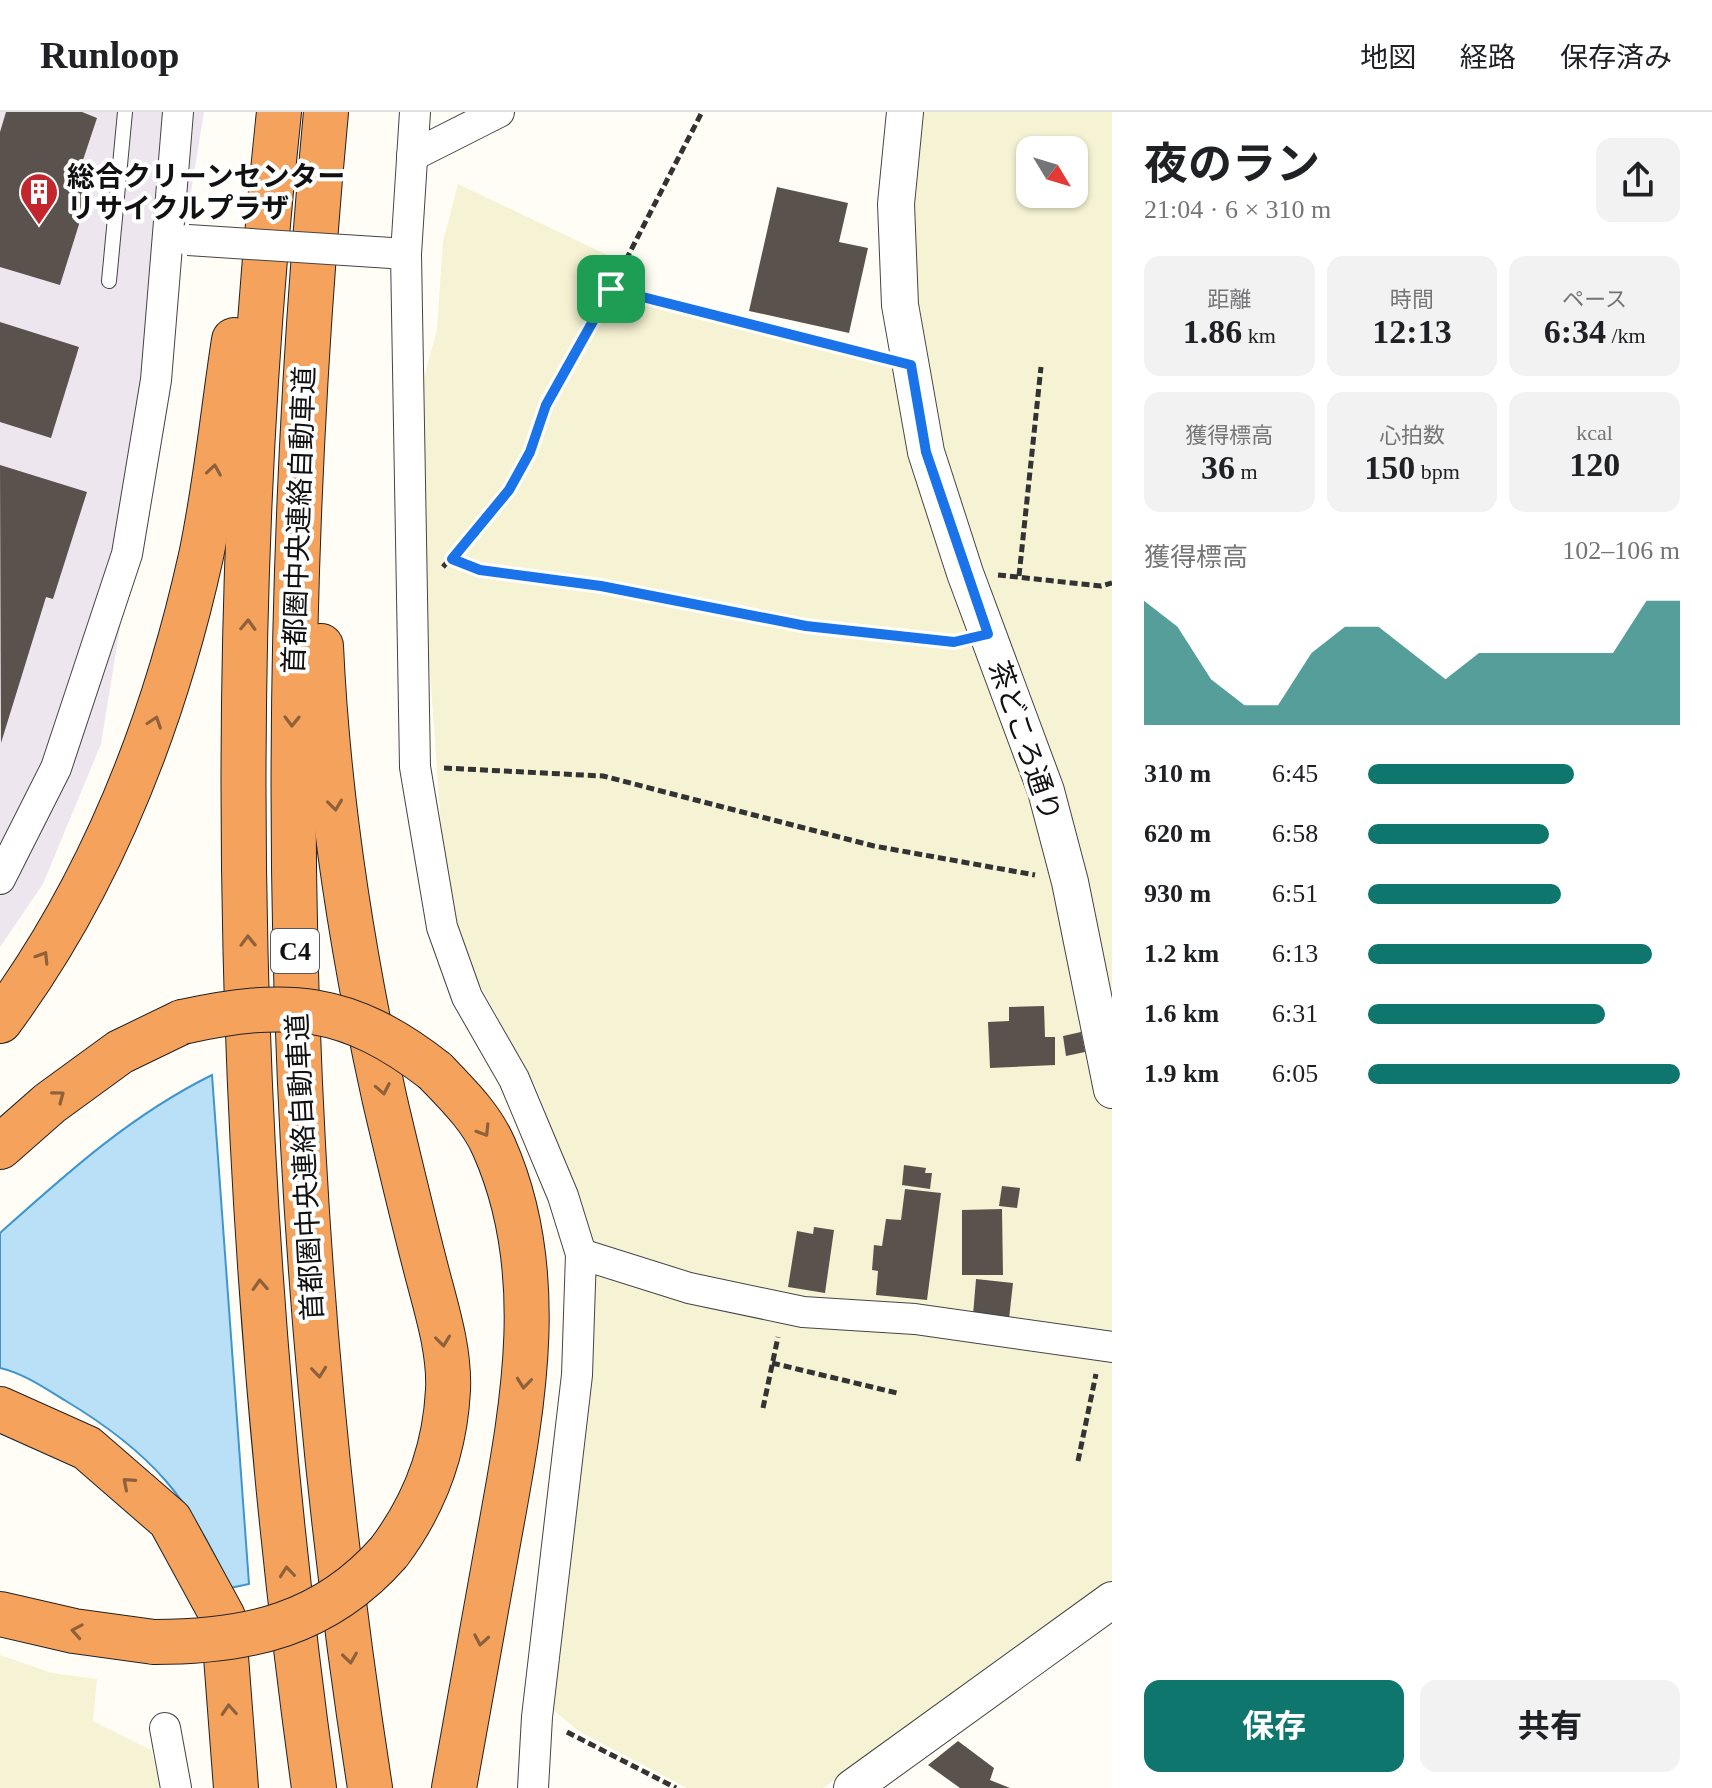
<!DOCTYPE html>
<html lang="ja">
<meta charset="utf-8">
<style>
:root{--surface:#fff;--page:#f2f2f2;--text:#202124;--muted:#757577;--line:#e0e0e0;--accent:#0f766e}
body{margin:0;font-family:"Times New Roman","Noto Sans JP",serif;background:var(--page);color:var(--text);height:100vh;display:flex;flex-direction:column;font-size:30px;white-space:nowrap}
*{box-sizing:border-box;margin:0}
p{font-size:26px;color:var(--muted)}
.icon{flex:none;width:44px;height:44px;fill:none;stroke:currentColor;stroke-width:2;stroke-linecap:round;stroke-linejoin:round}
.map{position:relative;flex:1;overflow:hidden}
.drawer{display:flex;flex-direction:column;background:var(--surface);width:600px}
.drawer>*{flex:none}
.needle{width:52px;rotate:128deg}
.controls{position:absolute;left:1016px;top:24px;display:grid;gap:16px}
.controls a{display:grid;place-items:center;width:72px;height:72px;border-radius:16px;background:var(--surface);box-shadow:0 2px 6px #0004;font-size:40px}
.pin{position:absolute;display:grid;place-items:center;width:68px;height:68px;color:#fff;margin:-34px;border-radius:16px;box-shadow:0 4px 12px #0006}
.round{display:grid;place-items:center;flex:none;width:84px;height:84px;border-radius:16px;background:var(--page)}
.head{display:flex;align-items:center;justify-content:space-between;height:136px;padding:0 32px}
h1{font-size:44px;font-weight:700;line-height:60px}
.stats{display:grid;grid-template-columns:repeat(3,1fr);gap:12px;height:136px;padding:8px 32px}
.stats div{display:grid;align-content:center;border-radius:16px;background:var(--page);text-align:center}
.stats b{font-size:34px;font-weight:700}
.stats small{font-size:22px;font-weight:400}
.stats p{font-size:22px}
.chart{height:224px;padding:16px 32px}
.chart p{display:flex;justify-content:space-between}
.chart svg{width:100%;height:144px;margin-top:8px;fill:var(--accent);opacity:.7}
.primary-button{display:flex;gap:16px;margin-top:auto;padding:16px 32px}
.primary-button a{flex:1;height:92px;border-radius:16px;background:var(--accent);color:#fff;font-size:32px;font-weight:700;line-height:92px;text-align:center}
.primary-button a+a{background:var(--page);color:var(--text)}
ul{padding:0 32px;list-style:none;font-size:26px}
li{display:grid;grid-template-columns:128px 96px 1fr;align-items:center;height:60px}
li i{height:20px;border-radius:10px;background:var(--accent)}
header{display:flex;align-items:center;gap:48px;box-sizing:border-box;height:112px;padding:0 40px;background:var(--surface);border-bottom:2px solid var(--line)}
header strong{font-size:38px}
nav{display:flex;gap:44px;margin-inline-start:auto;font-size:28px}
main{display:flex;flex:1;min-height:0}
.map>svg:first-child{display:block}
.industrial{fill:#eee6ef}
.farmland{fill:#f6f3d4;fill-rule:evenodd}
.water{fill:#b9e0f7;stroke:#3f96cf;stroke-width:2}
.building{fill:#5a524d}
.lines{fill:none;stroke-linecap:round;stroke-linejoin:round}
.service-casing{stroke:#444;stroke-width:16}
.minor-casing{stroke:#444;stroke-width:32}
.tertiary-casing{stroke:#444;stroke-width:38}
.motorway-casing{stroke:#222;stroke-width:46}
.path{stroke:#333;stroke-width:5;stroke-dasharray:8 4;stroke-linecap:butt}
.service{stroke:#fff;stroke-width:14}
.minor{stroke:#fff;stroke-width:30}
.tertiary{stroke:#fff;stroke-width:36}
.motorway{stroke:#f5a25d;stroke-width:44}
.minor-bridge-casing{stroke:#444;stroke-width:32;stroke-linecap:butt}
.motorway-bridge-casing{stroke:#222;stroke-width:46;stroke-linecap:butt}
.minor-bridge{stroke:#fff;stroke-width:30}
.motorway-bridge{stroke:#f5a25d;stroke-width:44}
.oneway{stroke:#8e613b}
.route-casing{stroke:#fff;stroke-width:16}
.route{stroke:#1a73e8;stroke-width:10}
.labels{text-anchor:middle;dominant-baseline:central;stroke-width:8;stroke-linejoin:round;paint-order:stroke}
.shield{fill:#fff;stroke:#585858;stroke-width:2}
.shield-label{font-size:26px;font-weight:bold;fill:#111}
.poi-label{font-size:28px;font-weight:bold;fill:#111;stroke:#fff;text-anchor:start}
.street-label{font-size:28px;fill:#111;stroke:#fff}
</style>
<header>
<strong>Runloop</strong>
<nav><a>地図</a><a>経路</a><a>保存済み</a></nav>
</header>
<main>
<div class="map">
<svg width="1112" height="1676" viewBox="0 0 1112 1676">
<rect width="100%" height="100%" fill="#fffdf5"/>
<polygon class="industrial" points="0,0 204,0 101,632 43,772 0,835"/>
<g class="farmland">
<path d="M923,0h189v1471l-289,205h-136l-107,-56 -27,-22 20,-525 -36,-96 -73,-133 -18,-60 -21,-295 -1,-223 13,-49 6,-88 15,-57 158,75 -11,23 319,79 -9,-68 -2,-79zM1030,38h44v44h-44z"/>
<polygon points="0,1543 52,1561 97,1567 93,1609 151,1638 161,1676 0,1676"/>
</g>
<path class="water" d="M212,963l37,509 -19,4c-39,-89 -79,-136 -164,-187 -20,-12 -43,-28 -66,-33v-135c67,-60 131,-118 212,-158z"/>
<g class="building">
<polygon points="6,0 82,0 97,6 76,69 91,74 60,173 0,155 0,20"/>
<polygon points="777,75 848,91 839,130 868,136 849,221 749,199"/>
<polygon points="0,210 79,235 51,326 0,310"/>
<polygon points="0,353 87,380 53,487 46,485 1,631"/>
<polygon points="1044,894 1045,925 1055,925 1055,953 990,956 988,910 1009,909 1009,895"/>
<polygon points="1081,920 1085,940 1066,944 1063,924"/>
<polygon points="904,1053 926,1056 925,1061 932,1061 930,1077 902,1073"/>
<polygon points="1002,1074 1020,1076 1017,1096 999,1094"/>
<polygon points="905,1077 941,1081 927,1188 876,1183 878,1159 872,1158 874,1133 882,1134 886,1107 901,1108"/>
<polygon points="1002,1097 1003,1163 962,1163 962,1098"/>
<polygon points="814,1115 834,1118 825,1181 788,1175 797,1119 813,1122"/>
<polygon points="976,1167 1013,1171 1009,1207 973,1203"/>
<polygon points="958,1629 994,1656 990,1668 1010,1676 960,1676 928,1653"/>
</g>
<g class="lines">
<g class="service-casing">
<polyline id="service" points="109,169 125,0"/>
</g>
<g class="minor-casing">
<g id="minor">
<polyline points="415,0 406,142 415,655 442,815 467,885 514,967 563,1084 581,1142 577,1263 537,1605 533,1676"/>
<polyline points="412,44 499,0"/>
<polyline points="0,767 56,656 127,442 156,268 178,0"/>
<polyline points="581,1142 689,1176 803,1200 915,1207 1112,1235"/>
<polyline points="165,1616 176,1676"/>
</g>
</g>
<g class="tertiary-casing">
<g id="tertiary">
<polyline points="905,0 896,92 900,193 926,340 965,461 1046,679 1070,770 1112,978"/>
<polyline points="852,1676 1112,1488"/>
</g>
</g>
<g class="motorway-casing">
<g id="motorway">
<path d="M279,0c-60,553 -41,1125 35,1676"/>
<path d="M326,0c-53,563 -43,1117 44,1676"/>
<path d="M321,534c7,152 31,306 64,455 13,55 26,110 40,164 10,40 25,84 23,125 -3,60 -23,114 -59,162"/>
<path d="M0,909c102,-138 164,-298 201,-465 15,-71 22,-145 33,-216"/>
<path d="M435,959c22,23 46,46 59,76 58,131 26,273 2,407 -14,78 -28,156 -42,234"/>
<polyline points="0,1035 50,991 120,940 182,910"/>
<polyline points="0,1297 87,1336 170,1408 223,1505 236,1676"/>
<polyline points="0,1502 74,1519 154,1530"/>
</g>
</g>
<g class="path">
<polyline points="611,177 875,244"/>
<path d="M452,447c48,19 99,18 149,27 118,19 235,55 354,56"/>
<polyline points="443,455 509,378 530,340 546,293 611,177 702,0"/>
<polyline points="998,463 1101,474 1112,471"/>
<polyline points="1019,464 1041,255"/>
<polyline points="444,656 603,664 874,734 1035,763"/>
<polyline points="772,1251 897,1281"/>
<polyline points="763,1296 778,1225"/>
<polyline points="1078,1349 1096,1262"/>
<polyline points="567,1620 676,1676"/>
</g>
<use href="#service" class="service"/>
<use href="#minor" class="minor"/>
<use href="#tertiary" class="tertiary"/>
<use href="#motorway" class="motorway"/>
<g class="minor-bridge-casing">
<polyline id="minor-bridge" points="188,128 391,141"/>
</g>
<g class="motorway-bridge-casing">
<g id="motorway-bridge">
<path d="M182,910c105,-23 166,-19 253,49"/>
<path d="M154,1530c94,0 171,-17 235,-90"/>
</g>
</g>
<use href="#minor-bridge" class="minor-bridge"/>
<use href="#motorway-bridge" class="motorway-bridge"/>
</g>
<defs><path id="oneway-chevron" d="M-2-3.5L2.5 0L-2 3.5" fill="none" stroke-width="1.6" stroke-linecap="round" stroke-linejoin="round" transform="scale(2)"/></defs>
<g class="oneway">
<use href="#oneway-chevron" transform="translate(214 358) rotate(-81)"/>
<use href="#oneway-chevron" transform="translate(248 513) rotate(-88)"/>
<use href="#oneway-chevron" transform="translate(292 609) rotate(91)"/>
<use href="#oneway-chevron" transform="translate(155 610) rotate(-71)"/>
<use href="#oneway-chevron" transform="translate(335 693) rotate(83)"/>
<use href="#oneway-chevron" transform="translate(248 829) rotate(-91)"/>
<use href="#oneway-chevron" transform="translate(43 845) rotate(-58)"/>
<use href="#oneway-chevron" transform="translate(383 977) rotate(79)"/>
<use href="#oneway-chevron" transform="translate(59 984) rotate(-37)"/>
<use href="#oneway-chevron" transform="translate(484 1019) rotate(58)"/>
<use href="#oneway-chevron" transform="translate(260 1173) rotate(-93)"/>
<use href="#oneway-chevron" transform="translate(443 1229) rotate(83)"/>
<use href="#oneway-chevron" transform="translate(319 1260) rotate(84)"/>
<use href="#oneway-chevron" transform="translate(524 1271) rotate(96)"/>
<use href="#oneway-chevron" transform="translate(128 1371) rotate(-139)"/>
<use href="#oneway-chevron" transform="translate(287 1460) rotate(-96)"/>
<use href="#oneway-chevron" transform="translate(77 1519) rotate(-170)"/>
<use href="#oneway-chevron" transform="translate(481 1528) rotate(100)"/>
<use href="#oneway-chevron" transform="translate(350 1546) rotate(82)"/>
<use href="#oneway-chevron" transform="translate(229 1598) rotate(-94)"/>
</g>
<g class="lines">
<g class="route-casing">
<polygon id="route" points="611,177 911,253 926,340 988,522 954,530 806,514 601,474 480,458 452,447 509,378 530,340 546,293"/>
</g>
<use href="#route" class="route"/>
</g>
<defs>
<g id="building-pin" transform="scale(2)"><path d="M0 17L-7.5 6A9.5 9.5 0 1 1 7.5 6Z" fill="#c4262e" stroke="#fff"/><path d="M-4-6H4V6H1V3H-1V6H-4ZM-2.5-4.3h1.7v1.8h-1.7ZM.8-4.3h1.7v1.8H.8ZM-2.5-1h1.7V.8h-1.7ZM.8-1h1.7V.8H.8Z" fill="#fff"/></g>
</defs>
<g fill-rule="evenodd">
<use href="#building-pin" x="39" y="80"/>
</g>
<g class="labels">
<rect class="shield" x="271" y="817" width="48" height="44" rx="6"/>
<g class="shield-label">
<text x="295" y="839">C4</text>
</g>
<g class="poi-label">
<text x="67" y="64">総合クリーンセンター<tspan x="67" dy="32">リサイクルプラザ</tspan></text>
</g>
<g class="street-label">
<text transform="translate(299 408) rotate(-88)">首都圏中央連絡自動車道</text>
<text transform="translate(1025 629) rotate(71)">茶どころ通り</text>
<text transform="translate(305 1055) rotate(-93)">首都圏中央連絡自動車道</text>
</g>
</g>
</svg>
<div class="controls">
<a><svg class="needle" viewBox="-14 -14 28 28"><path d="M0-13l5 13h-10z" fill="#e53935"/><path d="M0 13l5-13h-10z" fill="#757577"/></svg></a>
</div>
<div class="pin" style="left:611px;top:177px;background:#1e9e55"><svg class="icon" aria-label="arrive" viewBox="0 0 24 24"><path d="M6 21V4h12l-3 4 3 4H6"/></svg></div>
</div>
<section class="drawer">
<div class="head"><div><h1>夜のラン</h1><p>21:04 · 6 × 310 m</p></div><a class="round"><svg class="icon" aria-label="share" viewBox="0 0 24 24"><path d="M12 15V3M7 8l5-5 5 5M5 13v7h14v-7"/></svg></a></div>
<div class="stats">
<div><p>距離</p><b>1.86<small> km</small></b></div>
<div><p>時間</p><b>12:13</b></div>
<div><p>ペース</p><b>6:34<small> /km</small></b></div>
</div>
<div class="stats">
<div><p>獲得標高</p><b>36<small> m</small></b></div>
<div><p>心拍数</p><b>150<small> bpm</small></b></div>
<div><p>kcal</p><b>120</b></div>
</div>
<div class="chart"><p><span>獲得標高</span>102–106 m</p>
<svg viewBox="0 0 160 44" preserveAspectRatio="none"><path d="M0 44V6L10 14L20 30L30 38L40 38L50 22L60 14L70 14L80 22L90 30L100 22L110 22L120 22L130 22L140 22L150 6L160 6V44z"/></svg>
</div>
<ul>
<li><b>310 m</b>6:45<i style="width:66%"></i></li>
<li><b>620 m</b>6:58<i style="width:58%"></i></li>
<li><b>930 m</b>6:51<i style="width:62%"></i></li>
<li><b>1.2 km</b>6:13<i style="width:91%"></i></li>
<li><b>1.6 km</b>6:31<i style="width:76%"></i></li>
<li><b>1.9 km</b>6:05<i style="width:100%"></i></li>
</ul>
<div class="primary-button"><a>保存</a><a>共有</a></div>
</section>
</main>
